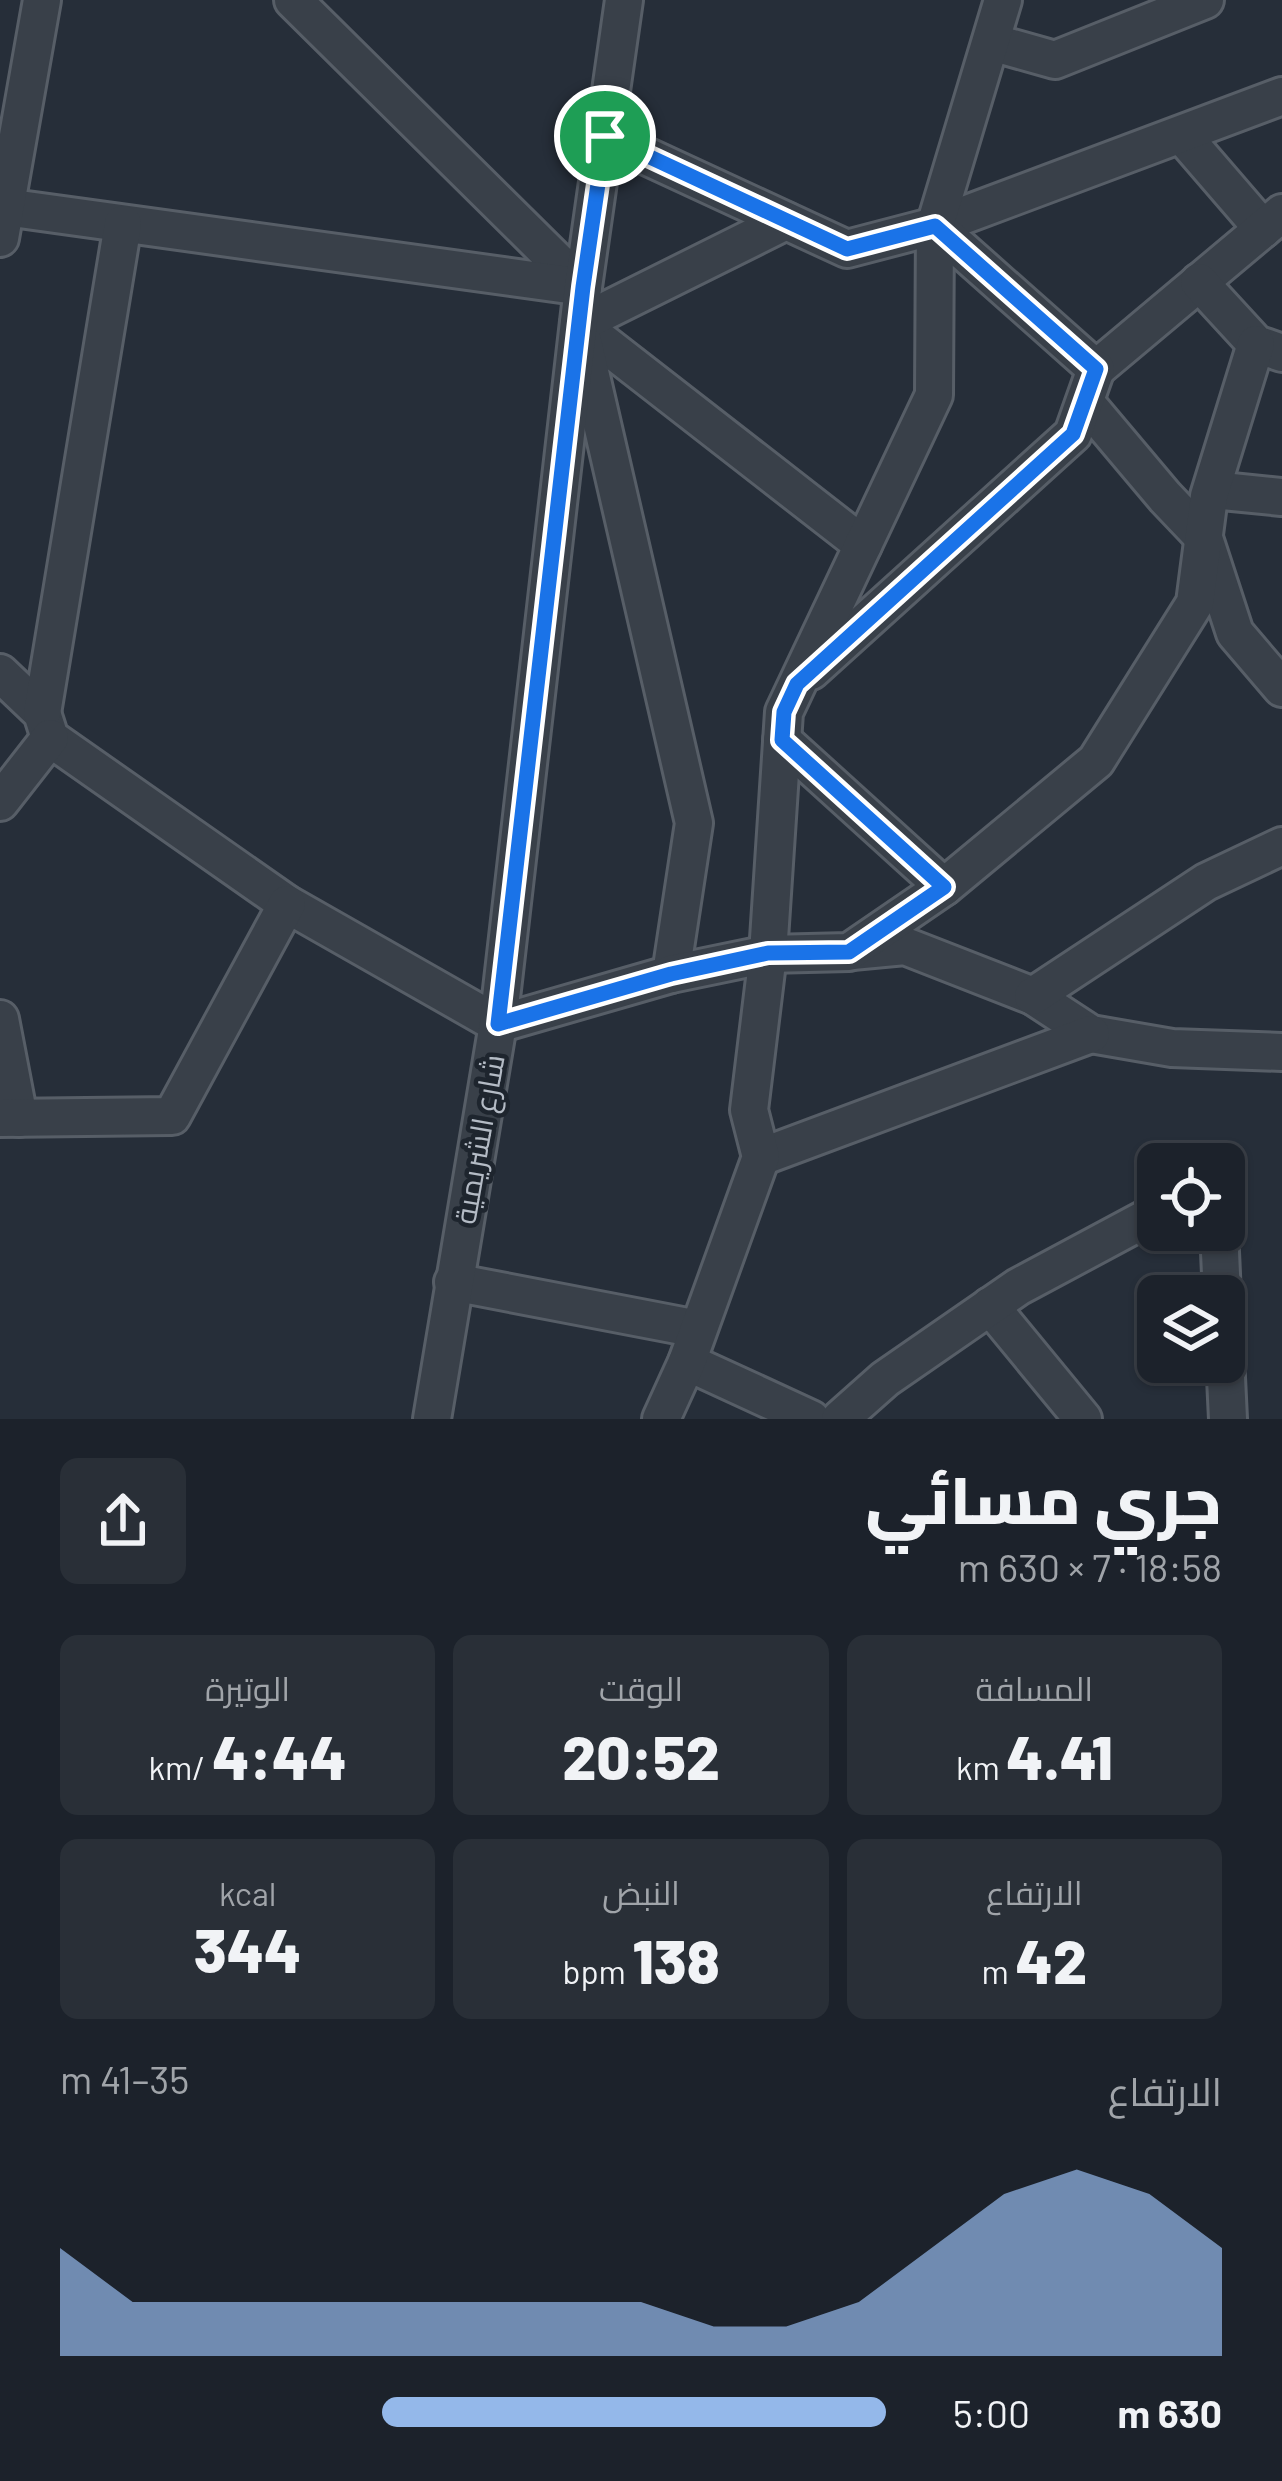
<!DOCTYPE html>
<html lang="ar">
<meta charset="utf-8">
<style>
:root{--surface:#1c222b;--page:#292f37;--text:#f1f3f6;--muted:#a0a4a9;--line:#3a3f47;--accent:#94b8ea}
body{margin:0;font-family:Barlow,Cairo,sans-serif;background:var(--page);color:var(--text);direction:rtl;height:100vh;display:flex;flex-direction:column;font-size:45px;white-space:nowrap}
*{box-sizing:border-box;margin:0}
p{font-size:39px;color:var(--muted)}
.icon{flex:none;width:66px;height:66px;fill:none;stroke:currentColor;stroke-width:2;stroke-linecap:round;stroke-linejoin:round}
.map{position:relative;height:1419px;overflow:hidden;direction:ltr}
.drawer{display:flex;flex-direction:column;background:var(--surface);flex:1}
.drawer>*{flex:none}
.tools{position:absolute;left:1137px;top:1143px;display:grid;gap:24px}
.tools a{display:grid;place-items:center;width:108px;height:108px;border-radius:18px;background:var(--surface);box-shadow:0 3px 9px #0004,0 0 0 3px var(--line);font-size:60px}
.pin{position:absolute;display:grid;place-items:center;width:102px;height:102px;color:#fff;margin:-51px;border:6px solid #fff;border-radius:50%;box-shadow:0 3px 12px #0007}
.round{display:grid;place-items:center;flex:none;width:126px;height:126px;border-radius:18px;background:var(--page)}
.overview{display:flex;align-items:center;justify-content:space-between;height:204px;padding:0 60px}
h1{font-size:66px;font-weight:800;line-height:90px}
.figures{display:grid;grid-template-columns:repeat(3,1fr);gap:18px;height:204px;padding:12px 60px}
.figures div{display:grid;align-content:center;border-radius:18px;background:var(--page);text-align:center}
.figures b{font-size:60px;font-weight:800}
.figures small{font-size:33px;font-weight:400}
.figures p{font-size:33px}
.chart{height:336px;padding:24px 60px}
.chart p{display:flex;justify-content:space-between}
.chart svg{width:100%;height:216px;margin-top:12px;fill:var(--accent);opacity:.7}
ul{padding:0 60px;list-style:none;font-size:39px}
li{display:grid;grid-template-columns:192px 144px 1fr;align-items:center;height:90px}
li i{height:30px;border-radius:15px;background:var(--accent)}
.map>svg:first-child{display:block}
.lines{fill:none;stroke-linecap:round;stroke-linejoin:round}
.minor-casing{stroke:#575e67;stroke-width:42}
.minor{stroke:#394049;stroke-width:36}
.route-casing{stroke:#fff;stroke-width:24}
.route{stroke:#1a73e8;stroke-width:15}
.labels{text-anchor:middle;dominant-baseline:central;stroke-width:9;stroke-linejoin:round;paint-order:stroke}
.street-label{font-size:30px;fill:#b4bbc5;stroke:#1e252e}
</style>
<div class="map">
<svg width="1282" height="1419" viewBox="0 0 1282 1419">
<rect width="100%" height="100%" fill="#262e39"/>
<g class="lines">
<g class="minor-casing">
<g id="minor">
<polyline points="293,0 583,287"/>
<polyline points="991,42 1055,60 1205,0"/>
<polyline points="1182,135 1263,229"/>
<polyline points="605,137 847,249 935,226 1282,96"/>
<polyline points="5,207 583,287"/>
<polyline points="935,226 1096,369 1282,213"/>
<polyline points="0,238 42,0"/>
<polyline points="1199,282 1256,344 1282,353"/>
<polyline points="579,324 863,545"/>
<polyline points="1085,402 1165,497 1204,538 1235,633 1282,688"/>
<polyline points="1212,490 1282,497"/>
<polyline points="811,671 1073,434 1096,369"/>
<polyline points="0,673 42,713 50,738 287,904 498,1024 671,974 694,823 579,324 786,221"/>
<polyline points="42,713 123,224"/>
<polyline points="782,740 944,887"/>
<polyline points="0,802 50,738"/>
<polyline points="852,951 905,946 1033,996 1091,1034 1172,1048 1282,1052"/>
<polyline points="671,974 768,954 849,952 944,887 1096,761 1195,603 1209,496 1256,344"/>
<polyline points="1033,996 1206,882 1282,846"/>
<polyline points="0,1019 19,1118"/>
<polyline points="0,1118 172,1116 287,904"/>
<polyline points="761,1157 1091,1034"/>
<polyline points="1219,1230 1222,1296"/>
<polyline points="453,1282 698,1329"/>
<polyline points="990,1306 1083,1419"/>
<polyline points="1224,1336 1228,1419"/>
<polyline points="687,1362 811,1419"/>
<polyline points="432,1419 498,1024 583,287 624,0"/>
<polyline points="661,1419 687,1362 761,1157 749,1110 768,954 784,712 934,395 935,226 1003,0"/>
<polyline points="840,1419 885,1379 1018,1287 1158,1212"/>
</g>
</g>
<use href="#minor" class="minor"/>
</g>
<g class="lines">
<g class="route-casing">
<polygon id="route" points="605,136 847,249 935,226 1096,369 1073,434 797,684 784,712 782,740 944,887 849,952 768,953 671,974 498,1024 583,287"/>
</g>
<use href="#route" class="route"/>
</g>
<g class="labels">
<g class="street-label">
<text transform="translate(478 1139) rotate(-80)">شارع الشريمية</text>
</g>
</g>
</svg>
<div class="tools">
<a><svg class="icon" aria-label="locate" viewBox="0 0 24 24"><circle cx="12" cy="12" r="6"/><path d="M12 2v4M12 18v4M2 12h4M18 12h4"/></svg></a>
<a><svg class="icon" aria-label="layers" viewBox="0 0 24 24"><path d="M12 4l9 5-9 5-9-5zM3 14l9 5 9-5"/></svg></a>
</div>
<div class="pin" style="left:605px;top:136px;background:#1e9e55"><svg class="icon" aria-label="arrive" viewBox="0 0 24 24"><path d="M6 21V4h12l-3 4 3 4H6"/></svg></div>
</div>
<section class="drawer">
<div class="overview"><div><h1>جري مسائي</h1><p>18:58 · 7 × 630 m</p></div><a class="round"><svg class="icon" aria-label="share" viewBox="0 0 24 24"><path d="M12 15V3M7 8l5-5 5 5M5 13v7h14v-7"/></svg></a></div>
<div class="figures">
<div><p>المسافة</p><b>4.41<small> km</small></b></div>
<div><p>الوقت</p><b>20:52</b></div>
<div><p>الوتيرة</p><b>4:44<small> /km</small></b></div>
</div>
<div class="figures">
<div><p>الارتفاع</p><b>42<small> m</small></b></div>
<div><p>النبض</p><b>138<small> bpm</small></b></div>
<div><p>kcal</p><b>344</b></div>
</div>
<div class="chart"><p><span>الارتفاع</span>35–41 m</p>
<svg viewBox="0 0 160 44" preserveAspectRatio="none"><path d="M0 44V22L10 33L20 33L30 33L40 33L50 33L60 33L70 33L80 33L90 38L100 38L110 33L120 22L130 11L140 6L150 11L160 22V44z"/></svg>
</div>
<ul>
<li><b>630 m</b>5:00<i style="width:61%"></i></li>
</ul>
</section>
